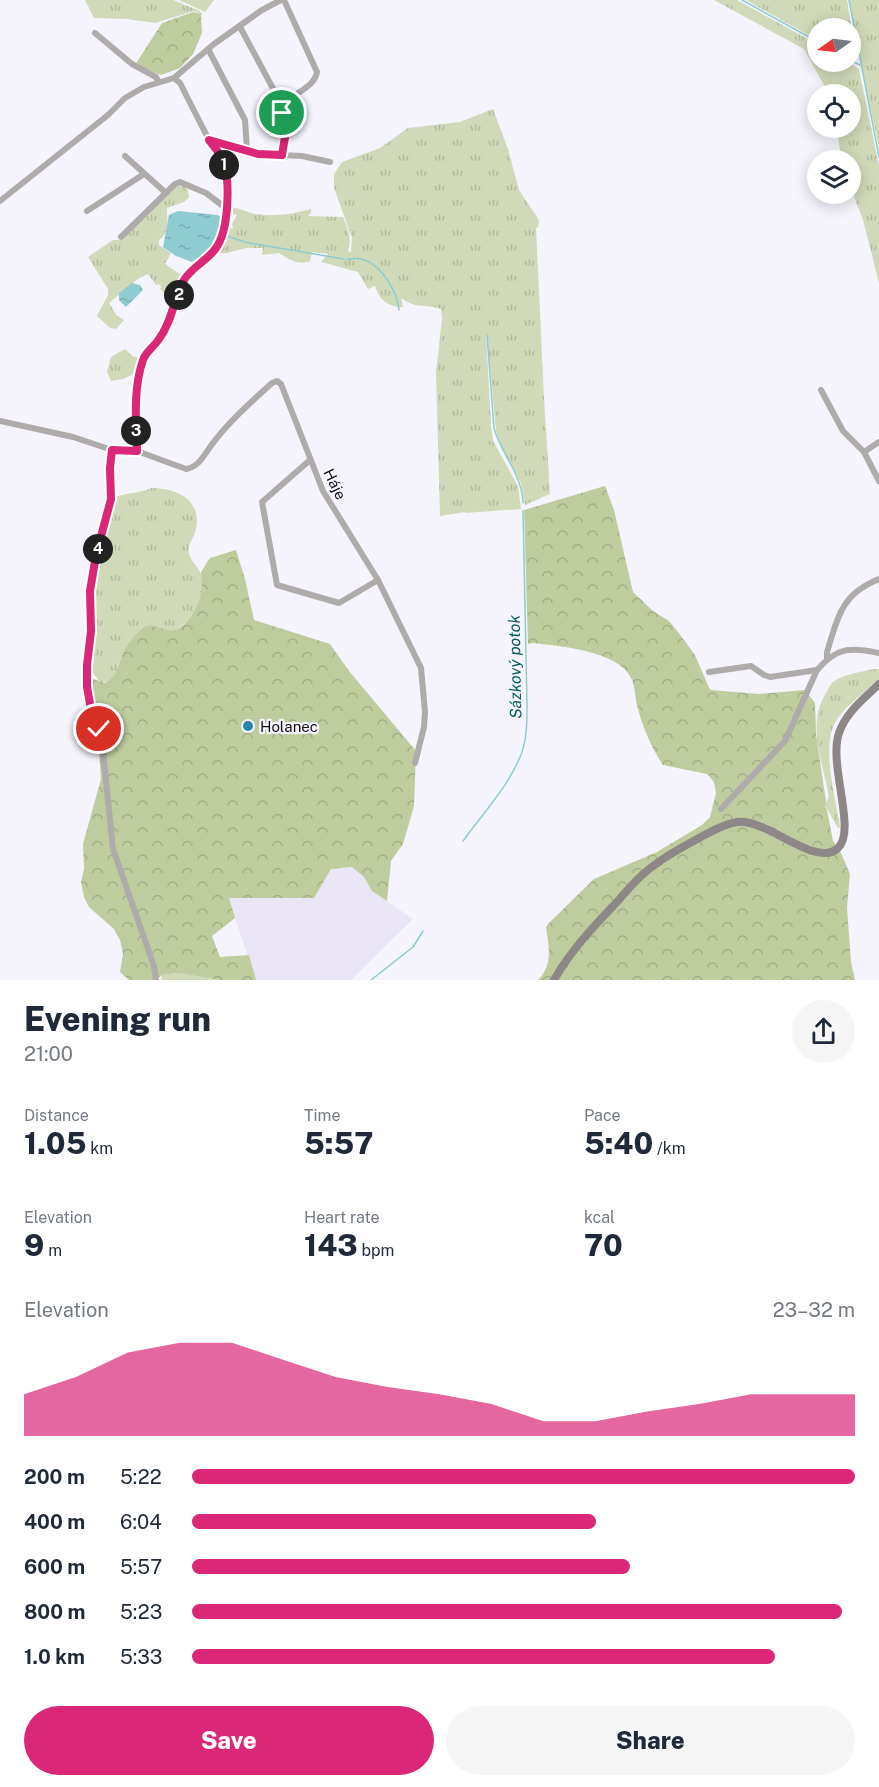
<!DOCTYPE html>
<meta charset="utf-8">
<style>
:root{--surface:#fff;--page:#f6f6f7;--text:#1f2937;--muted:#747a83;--accent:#db2777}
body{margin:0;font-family:"Public Sans",sans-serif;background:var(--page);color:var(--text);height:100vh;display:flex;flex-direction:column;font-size:22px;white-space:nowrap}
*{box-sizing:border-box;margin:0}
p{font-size:20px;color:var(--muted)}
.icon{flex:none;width:33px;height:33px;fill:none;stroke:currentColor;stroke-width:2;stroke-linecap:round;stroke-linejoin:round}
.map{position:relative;height:980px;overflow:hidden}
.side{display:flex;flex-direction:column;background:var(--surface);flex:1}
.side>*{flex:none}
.needle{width:39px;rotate:256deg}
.tools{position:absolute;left:807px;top:18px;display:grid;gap:12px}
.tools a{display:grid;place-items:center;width:54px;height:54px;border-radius:50%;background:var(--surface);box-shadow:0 3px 15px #0003;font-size:30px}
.pin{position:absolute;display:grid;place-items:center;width:51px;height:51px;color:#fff;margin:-26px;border:3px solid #fff;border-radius:50%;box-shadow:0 2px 6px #0007}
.km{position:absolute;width:30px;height:30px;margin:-15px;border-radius:50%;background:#222;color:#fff;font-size:16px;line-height:30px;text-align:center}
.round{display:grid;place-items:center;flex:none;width:63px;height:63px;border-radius:32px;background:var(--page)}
.head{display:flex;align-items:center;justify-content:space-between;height:102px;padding:0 24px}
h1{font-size:33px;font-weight:800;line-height:45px}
.stats{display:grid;grid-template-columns:repeat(3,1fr);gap:9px;height:102px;padding:6px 24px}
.stats div{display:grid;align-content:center}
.stats b{font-size:30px;font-weight:800}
.stats small{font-size:16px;font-weight:400}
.stats p{font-size:16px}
.chart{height:168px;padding:12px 24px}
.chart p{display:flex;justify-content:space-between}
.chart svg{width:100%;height:108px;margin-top:6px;fill:var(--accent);opacity:.7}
.primary-button{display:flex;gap:12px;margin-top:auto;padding:12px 24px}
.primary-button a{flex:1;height:69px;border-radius:36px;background:var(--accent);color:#fff;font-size:24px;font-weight:800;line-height:69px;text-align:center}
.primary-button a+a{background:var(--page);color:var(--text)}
ul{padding:0 24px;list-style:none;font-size:20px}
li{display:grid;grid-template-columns:96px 72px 1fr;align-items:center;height:45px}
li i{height:15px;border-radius:8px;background:var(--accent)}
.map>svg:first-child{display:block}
.built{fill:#eae6f6}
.grass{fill:url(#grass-tufts)}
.forest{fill:url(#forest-crowns)}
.water{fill:url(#water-ripples)}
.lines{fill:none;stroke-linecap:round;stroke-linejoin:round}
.stream{stroke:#8eccd1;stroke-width:1.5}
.street{stroke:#afabab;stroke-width:6}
.secondary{stroke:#8e8787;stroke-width:8}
.route-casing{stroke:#fff;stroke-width:12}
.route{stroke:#db2777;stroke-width:8}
.poi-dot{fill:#2883b0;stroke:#f5f3fc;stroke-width:2}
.labels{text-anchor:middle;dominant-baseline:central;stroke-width:4.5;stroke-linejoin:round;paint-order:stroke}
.street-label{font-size:15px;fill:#100f12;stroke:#f5f3fc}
.poi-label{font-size:15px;fill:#100f12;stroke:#f5f3fc;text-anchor:start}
.water-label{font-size:16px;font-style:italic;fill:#005d63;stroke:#f5f3fc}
</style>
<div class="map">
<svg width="879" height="980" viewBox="0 0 879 980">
<defs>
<pattern id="grass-tufts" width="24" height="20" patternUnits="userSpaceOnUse" patternTransform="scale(1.5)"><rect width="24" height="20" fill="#d0dab8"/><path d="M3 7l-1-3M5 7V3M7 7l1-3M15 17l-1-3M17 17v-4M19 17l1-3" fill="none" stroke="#b2ba9d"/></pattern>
<pattern id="forest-crowns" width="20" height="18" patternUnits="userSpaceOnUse" patternTransform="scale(1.5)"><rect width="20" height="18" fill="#becc9e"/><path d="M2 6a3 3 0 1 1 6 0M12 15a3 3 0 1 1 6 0" fill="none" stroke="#a2ae87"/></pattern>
<pattern id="water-ripples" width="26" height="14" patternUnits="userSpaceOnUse" patternTransform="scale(1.5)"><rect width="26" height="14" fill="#8eccd1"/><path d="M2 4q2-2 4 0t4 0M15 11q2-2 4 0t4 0" fill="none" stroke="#79aeb2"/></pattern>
</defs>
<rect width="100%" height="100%" fill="#f5f3fc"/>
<polygon class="built" points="352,867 364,877 372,891 413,919 351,980 256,980 228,898 314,898 331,869"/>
<g class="grass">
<polygon points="85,0 173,0 200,11 203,15 194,11 155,23 127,19 94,18"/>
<polygon points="179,0 214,0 205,12"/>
<polygon points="714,0 737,0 817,44 818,62 849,62 859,69 879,166 879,283 863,220 851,189 850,160 842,160 836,128 850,128 850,94 829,94 804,49"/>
<polygon points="746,0 847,0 857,60 851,58 850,28 818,28 817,40"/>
<polygon points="850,0 879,0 879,149 850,7"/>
<path d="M493,109l15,40 11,41 20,30 -1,7 -2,1 8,170 6,96 -25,11 -4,-22 -20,-37 -5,-16 -9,-95 -1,-1 5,91 2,16 25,45 3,23 -56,4v-1l-25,4 -4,-143 6,-55 -1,-9c-16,-6 -23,1 -40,-11l2,9c-15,0 -24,-7 -28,-21l-7,3 -10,-17 -37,-10 7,-8 -16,-2 -2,9c-11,5 -22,-2 -31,-8l-17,2 1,-7h-17l-19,5h-12c6,-7 8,-20 15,-25l3,1 -1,-5 5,-9 -4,-1v-6c8,0 15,5 23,6 19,3 37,0 55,-5v4l-3,3 35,1c5,11 9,22 5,34l3,1 1,-14 -18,-50v-14l8,-12 38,-14 28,-20 52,-6z"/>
<path d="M177,185l8,2 3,4 1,6 -5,5 -17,6c0,12 3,25 -8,32v5l12,8 -6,11 19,13 -9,26 -15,-14 1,-2 -2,-3 -3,1 -8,-11 -9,4 -30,25 7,12 8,5 -8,9 -6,-1 -13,-12 11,-21v-6l-20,-32 25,-17h9l13,-15z"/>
<polygon points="125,349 132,356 141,359 138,372 123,379 111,381 107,372 111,357"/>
<path d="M151,488c27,0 53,13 44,44 -2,7 -8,14 -6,22 2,8 10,13 12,20 7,24 -8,43 -25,56l-9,1 -16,-5c-8,7 -18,14 -25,22 -9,11 -7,37 -26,34l-9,-11 3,-92 20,-81c12,-6 25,-4 37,-10z"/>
<path d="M873,669h6v10c-13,12 -30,24 -41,39 -19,25 -2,79 2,109l-2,1 -13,-23 4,-8c-6,-35 -23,-71 -3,-104 2,-3 4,-9 7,-11 10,-8 29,-10 40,-13z"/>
<polygon points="178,973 219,980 161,980 162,975"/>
</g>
<g class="forest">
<polygon points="193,12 201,14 202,33 193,54 180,68 161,75 135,65 162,23"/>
<path d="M605,486l9,24 19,82 20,19 16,10 9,11 17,23 15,35 49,4 46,-4 10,13 1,31 10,68 -1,4 2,4 6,31 8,12 9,21 -3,34 4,54 4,18h-317c15,-15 11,-33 8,-53l2,-3 46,-45 63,-27 45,-27 8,-8 6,-24 -2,-11 -5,-6 -2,-2 -44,-9c-12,-18 -21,-39 -26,-60 -2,-8 -2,-20 -6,-27 -12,-27 -72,-32 -98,-35l-5,1 -4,-134z"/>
<path d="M236,550l9,29 9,41 76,24 19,27 67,80 -2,55 -11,38 -12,17 -4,40 -15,-10 -8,-14 -12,-10 -21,2 -17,29h-85l6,20 -23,18 8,21 29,-2 7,25h-37l-41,-7 -16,2 -7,5h-26l-9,-8 3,-18 -3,-14 -6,-11 -25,-22 -5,-10 -3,-15 3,-13 -1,-25 18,-65 -3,-42 -10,-30 3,-29 13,5c15,-5 14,-22 21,-34 4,-7 12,-16 18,-21 10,-7 21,5 32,2 4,-1 8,-5 11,-8 14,-15 18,-30 15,-50l9,-14z"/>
</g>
<g class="water">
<path d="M178,211l40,4 5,4c-3,22 -10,33 -31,43l-16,-6 -13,-9 6,-32z"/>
<polygon points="132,283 140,285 143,290 126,307 119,300 119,293"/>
</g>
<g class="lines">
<g class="stream">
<polyline points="742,0 818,42"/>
<polyline points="849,0 879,157"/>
<polyline points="850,60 860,65"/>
<polyline points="226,236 249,243 344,259"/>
<path d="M347,259c5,0 11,-1 15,0 20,6 35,32 37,51"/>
<path d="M487,335l7,93c7,26 29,48 29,75"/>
<path d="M463,841c20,-28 47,-56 59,-89 5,-15 5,-31 5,-46l-4,-195"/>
<polyline points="371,980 413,947 423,931"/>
</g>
<g class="street">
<polyline points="240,27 283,107"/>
<polyline points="95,33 132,64 156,77 159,82"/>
<polyline points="208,49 245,120 247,151"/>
<polyline points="209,140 258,154 302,156 330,162"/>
<path d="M282,155l4,-24 -3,-24c8,-14 31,-18 34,-35l-33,-72"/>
<polyline points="125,156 166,193"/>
<polyline points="0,201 108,115 125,98 144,87 174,78 214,44 262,10 281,0"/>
<polyline points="87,211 144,174"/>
<polyline points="121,237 175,184 180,182 206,193 227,209"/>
<polyline points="821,390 843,431 864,452 879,481"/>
<path d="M0,421l73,16 39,13 25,1 49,18c12,-2 17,-12 24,-22 17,-24 40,-44 62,-64l5,-2 4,3 42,107 55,89 43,88 4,44 -1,15 -9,36"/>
<polyline points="112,450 110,468 111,499 109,512 91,576 91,631 87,665 87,687 103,752 113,849 154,966 156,980"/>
<polyline points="137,451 136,394 142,362 145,353 159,339 171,316 184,280 218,245 223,234 227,209 226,170 223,159 209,140 180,83 174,78"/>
<polyline points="864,452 879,442"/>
<polyline points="310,460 262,502 277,585 339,603 378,580"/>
<path d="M827,658v-6c11,-35 14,-58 52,-73"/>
<path d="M709,672l42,-6 13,9 6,2 47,-7c20,-23 33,-23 62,-17"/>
<polyline points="721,809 785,741 817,670"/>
</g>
<path class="secondary" d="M554,980c17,-30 40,-54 63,-78 12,-14 24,-28 39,-38 13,-10 29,-18 43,-26 12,-6 24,-14 38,-16 30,-4 79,47 101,26 19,-17 -10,-84 1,-115 7,-21 25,-34 40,-49"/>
</g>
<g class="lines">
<g class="route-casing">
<path id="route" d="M99,729l-9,-25 -3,-17v-22l4,-34 -1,-40 6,-36 15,-56 -1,-31 2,-18 25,1c-1,-30 -4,-62 6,-91 3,-9 11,-13 16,-21 13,-17 15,-41 25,-59 8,-13 24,-20 32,-32 13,-18 14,-65 8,-85 -3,-9 -10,-16 -15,-23l49,14 24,1 4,-24 -4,-18"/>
</g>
<use href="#route" class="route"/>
</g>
<circle class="poi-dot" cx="248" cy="726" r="6"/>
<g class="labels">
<g class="street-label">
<text transform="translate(335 484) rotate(64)">Háje</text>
</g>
<g class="poi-label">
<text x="260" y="726">Holanec</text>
</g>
<g class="water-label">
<text transform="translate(515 667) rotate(-91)">Sázkový potok</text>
</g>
</g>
</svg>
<div class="tools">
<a><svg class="needle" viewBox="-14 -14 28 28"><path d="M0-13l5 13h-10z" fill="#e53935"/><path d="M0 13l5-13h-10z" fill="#747a83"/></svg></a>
<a><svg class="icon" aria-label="locate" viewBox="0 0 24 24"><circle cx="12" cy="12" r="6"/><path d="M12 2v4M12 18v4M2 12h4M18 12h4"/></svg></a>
<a><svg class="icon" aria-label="layers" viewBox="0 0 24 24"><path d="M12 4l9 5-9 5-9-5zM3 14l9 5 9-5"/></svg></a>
</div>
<div class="pin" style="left:282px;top:113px;background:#1e9e55"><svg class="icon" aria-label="arrive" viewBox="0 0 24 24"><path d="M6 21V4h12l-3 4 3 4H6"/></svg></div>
<div class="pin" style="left:99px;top:729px;background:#d93025"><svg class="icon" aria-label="check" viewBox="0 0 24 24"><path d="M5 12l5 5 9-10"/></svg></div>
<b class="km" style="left:224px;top:165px">1</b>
<b class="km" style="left:179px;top:295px">2</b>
<b class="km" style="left:136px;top:431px">3</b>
<b class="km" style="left:98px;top:549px">4</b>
</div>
<section class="side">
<div class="head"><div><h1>Evening run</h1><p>21:00</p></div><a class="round"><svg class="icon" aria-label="share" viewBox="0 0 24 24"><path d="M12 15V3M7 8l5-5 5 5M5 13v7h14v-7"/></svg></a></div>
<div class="stats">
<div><p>Distance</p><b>1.05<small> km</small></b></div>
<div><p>Time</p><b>5:57</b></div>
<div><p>Pace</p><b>5:40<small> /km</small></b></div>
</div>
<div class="stats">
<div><p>Elevation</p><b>9<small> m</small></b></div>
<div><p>Heart rate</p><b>143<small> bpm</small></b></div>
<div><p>kcal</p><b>70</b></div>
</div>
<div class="chart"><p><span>Elevation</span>23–32 m</p>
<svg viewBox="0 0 160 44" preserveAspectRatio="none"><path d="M0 44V27L10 20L20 10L30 6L40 6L50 13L60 20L70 24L80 27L90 31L100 38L110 38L120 34L130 31L140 27L150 27L160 27V44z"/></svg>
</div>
<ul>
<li><b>200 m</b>5:22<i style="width:100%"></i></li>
<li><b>400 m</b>6:04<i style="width:61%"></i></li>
<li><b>600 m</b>5:57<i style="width:66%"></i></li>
<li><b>800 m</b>5:23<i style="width:98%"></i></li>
<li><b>1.0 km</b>5:33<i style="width:88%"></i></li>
</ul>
<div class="primary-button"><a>Save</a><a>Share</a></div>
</section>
